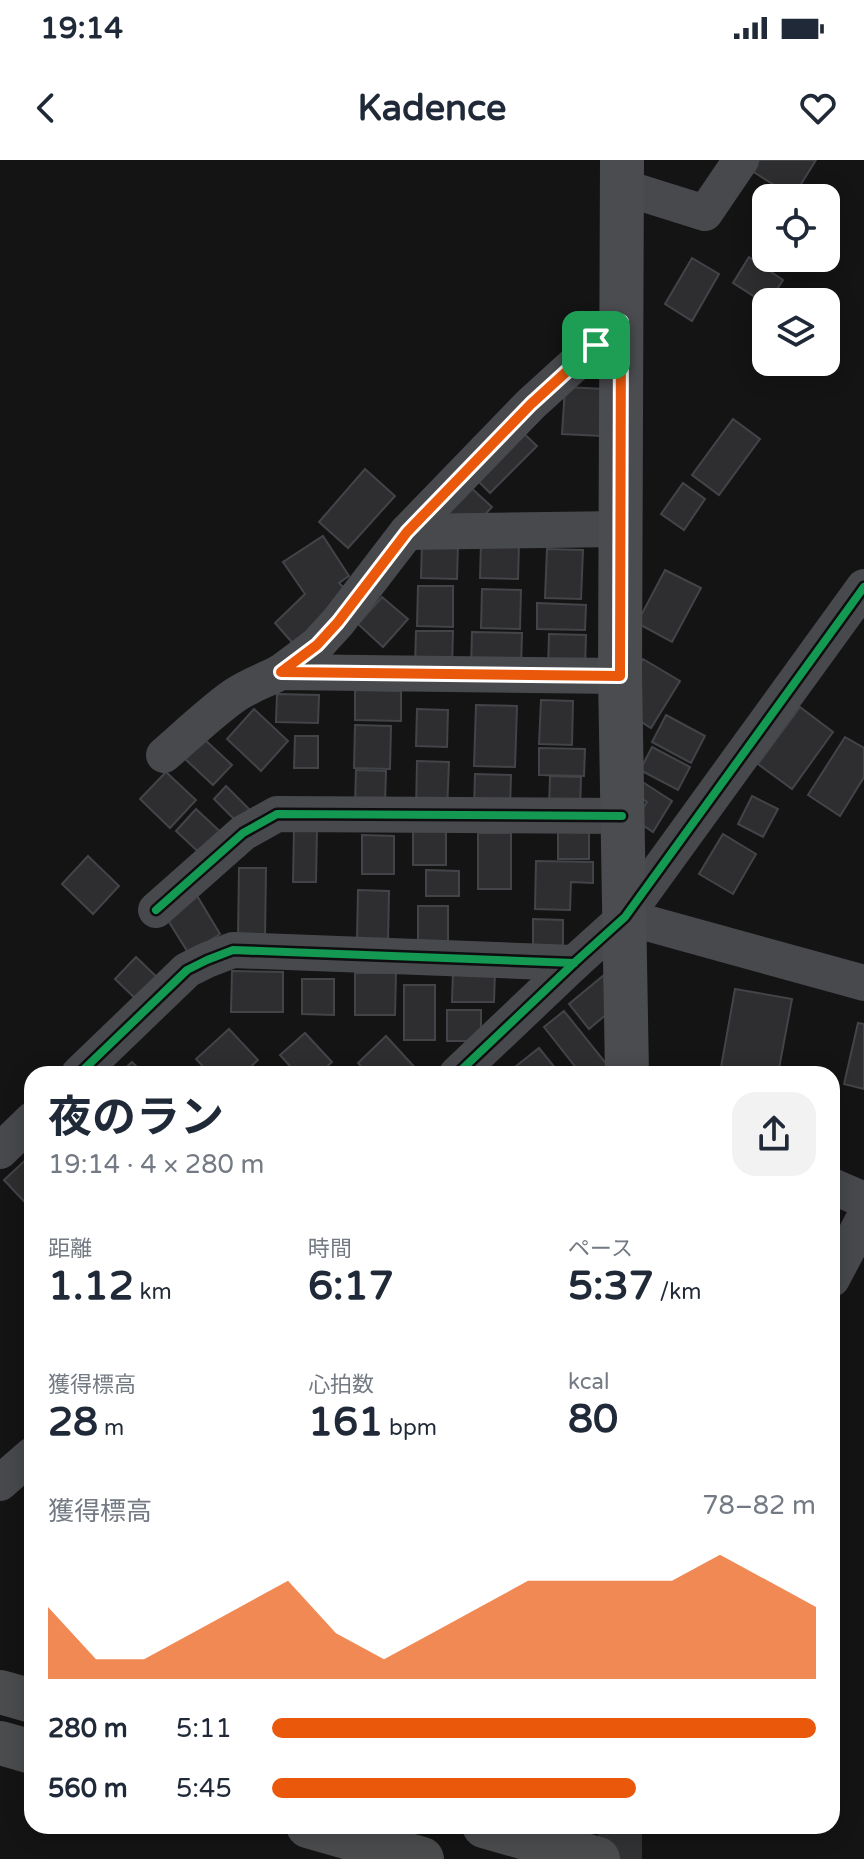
<!DOCTYPE html>
<html lang="ja">
<meta charset="utf-8">
<style>
:root{--surface:#fff;--page:#f2f2f3;--text:#1f2937;--muted:#747a83;--accent:#ea580c}
body{margin:0;font-family:"Varela Round","Noto Sans JP",sans-serif;background:var(--page);color:var(--text);height:100vh;display:flex;flex-direction:column;font-size:30px;white-space:nowrap}
*{box-sizing:border-box;margin:0}
p{font-size:26px;color:var(--muted)}
.icon{flex:none;width:44px;height:44px;fill:none;stroke:currentColor;stroke-width:2;stroke-linecap:round;stroke-linejoin:round}
.map{position:relative;flex:1;overflow:hidden}
.details{position:absolute;left:24px;top:906px;width:816px;height:768px;display:flex;flex-direction:column;background:var(--surface);border-radius:24px;box-shadow:0 4px 20px #0003}
.details>*{flex:none}
.tools{position:absolute;left:752px;top:24px;display:grid;gap:16px}
.tools a{display:grid;place-items:center;width:88px;height:88px;border-radius:16px;background:var(--surface);box-shadow:0 4px 20px #0003;font-size:40px}
.pin{position:absolute;display:grid;place-items:center;width:68px;height:68px;color:#fff;margin:-34px;border-radius:16px;box-shadow:0 4px 12px #0006}
.round{display:grid;place-items:center;flex:none;width:84px;height:84px;border-radius:24px;background:var(--page)}
.overview{display:flex;align-items:center;justify-content:space-between;height:136px;padding:0 24px}
h1{font-size:44px;font-weight:700;line-height:60px}
.figures{display:grid;grid-template-columns:repeat(3,1fr);gap:12px;height:136px;padding:8px 24px}
.figures div{display:grid;align-content:center}
.figures b{font-size:40px;font-weight:700}
.figures small{font-size:22px;font-weight:400}
.figures p{font-size:22px}
.chart{height:224px;padding:16px 24px}
.chart p{display:flex;justify-content:space-between}
.chart svg{width:100%;height:144px;margin-top:8px;fill:var(--accent);opacity:.7}
ul{padding:0 24px;list-style:none;font-size:26px}
li{display:grid;grid-template-columns:128px 96px 1fr;align-items:center;height:60px}
li i{height:20px;border-radius:10px;background:var(--accent)}
.status{display:flex;justify-content:space-between;align-items:center;height:56px;padding:0 40px;background:var(--surface);direction:ltr}
.status svg{height:22px;fill:currentColor}
header{display:flex;justify-content:space-between;align-items:center;height:104px;padding:0 24px;background:var(--surface);font-size:36px;font-weight:700}
.map>svg:first-child{display:block}
.building{fill:#2e2e30;stroke:#424448;stroke-width:2}
.lines{fill:none;stroke-linecap:round;stroke-linejoin:round}
.major-tunnel{stroke:#313234;stroke-width:44;stroke-dasharray:44 22;stroke-linecap:butt}
.minor{stroke:#48494d;stroke-width:36}
.major{stroke:#4a4c4f;stroke-width:44}
.highway{stroke:#4b4c4e;stroke-width:44}
.cycleway-casing{stroke:#0e0e10;stroke-width:13}
.cycleway{stroke:#139951;stroke-width:8}
.route-casing{stroke:#fff;stroke-width:16}
.route{stroke:#ea580c;stroke-width:10}
</style>
<div class="status"><b>19:14</b><svg viewBox="0 0 49 12"><path d="M0 12V9h3v3zM5 12V6h3v6zM10 12V3h3v9zM15 12V0h3v12zM26 1h20v11H26zM47 4h2v5h-2z"/></svg></div>
<header><svg class="icon" aria-label="back" viewBox="0 0 24 24"><path d="M15 5l-7 7 7 7"/></svg>Kadence<svg class="icon" aria-label="heart" viewBox="0 0 24 24"><path d="M12 20l-8-8c-3-5 5-10 8-4 3-6 11-1 8 4z"/></svg></header>
<div class="map">
<svg width="864" height="1699" viewBox="0 0 864 1699">
<rect width="100%" height="100%" fill="#141414"/>
<g class="building">
<polygon points="759,0 816,0 793,37 752,11"/>
<polygon points="749,97 783,120 769,142 766,142 766,144 733,123"/>
<polygon points="692,98 719,114 692,161 665,144"/>
<polygon points="565,227 604,229 602,276 562,274"/>
<polygon points="733,259 760,279 719,335 692,315"/>
<polygon points="518,268 537,286 490,333 472,315"/>
<polygon points="365,309 395,336 348,388 319,362"/>
<polygon points="683,323 705,339 684,370 661,354"/>
<polygon points="467,324 492,347 476,364 440,353"/>
<polygon points="323,376 349,416 339,423 352,436 297,488 275,463 305,434 283,402"/>
<polygon points="422,382 458,383 457,419 421,418"/>
<polygon points="481,383 519,384 518,419 480,418"/>
<polygon points="547,389 583,390 581,439 545,438"/>
<polygon points="665,410 701,428 672,482 637,463"/>
<polygon points="418,426 453,426 453,467 417,466"/>
<polygon points="482,429 521,430 520,469 481,468"/>
<polygon points="382,437 408,459 383,487 358,464"/>
<polygon points="537,443 586,445 585,470 537,469"/>
<polygon points="416,471 453,471 452,507 415,506"/>
<polygon points="472,472 522,473 521,509 471,508"/>
<polygon points="549,474 586,475 585,509 548,509"/>
<polygon points="643,499 680,521 651,568 635,558 634,514"/>
<polygon points="355,530 401,531 401,561 355,560"/>
<polygon points="277,534 319,535 318,563 276,562"/>
<polygon points="541,540 573,541 572,585 539,584"/>
<polygon points="476,545 517,546 515,607 474,606"/>
<polygon points="800,547 833,572 792,629 758,604"/>
<polygon points="254,549 288,581 261,611 227,579"/>
<polygon points="417,549 448,550 447,587 416,586"/>
<polygon points="666,555 705,576 691,603 652,582"/>
<polygon points="355,565 391,566 390,609 354,608"/>
<polygon points="295,576 318,576 318,608 294,608"/>
<polygon points="845,577 864,588 864,617 840,656 808,635"/>
<polygon points="203,578 232,605 213,625 184,598"/>
<polygon points="652,587 690,607 678,630 640,610"/>
<polygon points="539,588 585,589 584,616 539,615"/>
<polygon points="417,601 449,602 447,651 416,651"/>
<polygon points="356,610 386,611 385,645 355,645"/>
<polygon points="166,612 196,640 170,668 140,639"/>
<polygon points="475,614 511,615 510,649 474,648"/>
<polygon points="550,616 581,617 580,649 549,648"/>
<polygon points="641,621 672,641 653,672 635,660 647,642 634,633"/>
<polygon points="226,626 251,651 239,664 214,639"/>
<polygon points="752,636 778,649 763,677 738,664"/>
<polygon points="196,649 226,677 206,699 176,671"/>
<rect x="558" y="664" width="31" height="35"/>
<polygon points="294,667 317,667 316,722 293,722"/>
<rect x="413" y="668" width="33" height="37"/>
<rect x="478" y="673" width="33" height="56"/>
<polygon points="723,674 756,694 733,734 699,714"/>
<polygon points="362,675 394,676 394,714 362,714"/>
<polygon points="88,696 119,726 93,754 62,724"/>
<polygon points="536,701 593,702 593,723 571,722 570,750 535,749"/>
<polygon points="239,708 266,708 265,779 238,778"/>
<polygon points="426,710 459,711 459,736 426,736"/>
<polygon points="358,730 389,731 388,782 357,781"/>
<polygon points="196,734 220,774 189,794 164,754"/>
<polygon points="418,746 448,746 448,784 418,783"/>
<polygon points="533,759 563,760 563,788 533,788"/>
<polygon points="136,797 162,822 141,844 115,819"/>
<polygon points="232,811 283,812 283,852 231,852"/>
<polygon points="453,811 495,811 494,842 452,842"/>
<polygon points="355,813 396,813 395,855 355,855"/>
<polygon points="604,815 608,853 589,869 569,844"/>
<polygon points="302,819 334,819 334,855 302,854"/>
<rect x="404" y="825" width="31" height="55"/>
<polygon points="735,829 792,839 778,914 720,913"/>
<rect x="447" y="850" width="34" height="31"/>
<polygon points="564,851 612,911 609,914 581,914 544,867"/>
<polygon points="858,863 864,864 864,929 844,924"/>
<polygon points="229,869 258,900 243,914 210,914 196,899"/>
<polygon points="305,873 332,902 319,914 297,914 280,895"/>
<polygon points="386,876 419,912 417,914 368,914 358,903"/>
<polygon points="539,888 560,914 506,914"/>
<polygon points="132,902 144,914 119,914"/>
<polygon points="32,994 32,1050 4,1020"/>
</g>
<g class="lines">
<polyline class="major-tunnel" points="620,1699 620,1666"/>
<g class="minor">
<polyline points="622,27 705,53 741,0"/>
<polyline points="407,372 620,369"/>
<polyline points="281,512 317,485 338,462 407,372 531,244 621,162"/>
<path d="M164,595c22,-19 44,-40 67,-57 16,-12 33,-17 50,-26l339,4"/>
<polyline points="156,750 243,673 277,654 622,656"/>
<polyline points="625,757 864,823"/>
<polyline points="79,914 187,810 207,800 233,790 574,803"/>
<polyline points="457,914 574,803 625,757 864,427"/>
<polyline points="0,991 32,960"/>
<polyline points="832,1026 864,1040"/>
<polyline points="832,1119 864,1058"/>
<polyline points="0,1323 32,1295"/>
</g>
<polyline class="major" points="622,0 620,516 627,914"/>
<g class="highway">
<polyline points="0,1532 32,1541"/>
<polyline points="0,1583 32,1592"/>
<polyline points="308,1666 422,1699"/>
<polyline points="484,1666 598,1699"/>
</g>
<g class="cycleway-casing">
<g id="cycleway">
<polyline points="156,750 243,673 277,654 622,656"/>
<polyline points="79,914 187,810 207,800 233,790 574,803"/>
<polyline points="457,914 574,803 625,757 864,427"/>
</g>
</g>
<use href="#cycleway" class="cycleway"/>
</g>
<g class="lines">
<g class="route-casing">
<polygon id="route" points="621,162 620,516 281,512 317,485 338,462 407,372 531,244"/>
</g>
<use href="#route" class="route"/>
</g>
</svg>
<div class="tools">
<a><svg class="icon" aria-label="locate" viewBox="0 0 24 24"><circle cx="12" cy="12" r="6"/><path d="M12 2v4M12 18v4M2 12h4M18 12h4"/></svg></a>
<a><svg class="icon" aria-label="layers" viewBox="0 0 24 24"><path d="M12 4l9 5-9 5-9-5zM3 14l9 5 9-5"/></svg></a>
</div>
<div class="pin" style="left:596px;top:185px;background:#1e9e55"><svg class="icon" aria-label="arrive" viewBox="0 0 24 24"><path d="M6 21V4h12l-3 4 3 4H6"/></svg></div>
<section class="details">
<div class="overview"><div><h1>夜のラン</h1><p>19:14 · 4 × 280 m</p></div><a class="round"><svg class="icon" aria-label="share" viewBox="0 0 24 24"><path d="M12 15V3M7 8l5-5 5 5M5 13v7h14v-7"/></svg></a></div>
<div class="figures">
<div><p>距離</p><b>1.12<small> km</small></b></div>
<div><p>時間</p><b>6:17</b></div>
<div><p>ペース</p><b>5:37<small> /km</small></b></div>
</div>
<div class="figures">
<div><p>獲得標高</p><b>28<small> m</small></b></div>
<div><p>心拍数</p><b>161<small> bpm</small></b></div>
<div><p>kcal</p><b>80</b></div>
</div>
<div class="chart"><p><span>獲得標高</span>78–82 m</p>
<svg viewBox="0 0 160 44" preserveAspectRatio="none"><path d="M0 44V22L10 38L20 38L30 30L40 22L50 14L60 30L70 38L80 30L90 22L100 14L110 14L120 14L130 14L140 6L150 14L160 22V44z"/></svg>
</div>
<ul>
<li><b>280 m</b>5:11<i style="width:100%"></i></li>
<li><b>560 m</b>5:45<i style="width:67%"></i></li>
</ul>
</section>
</div>
